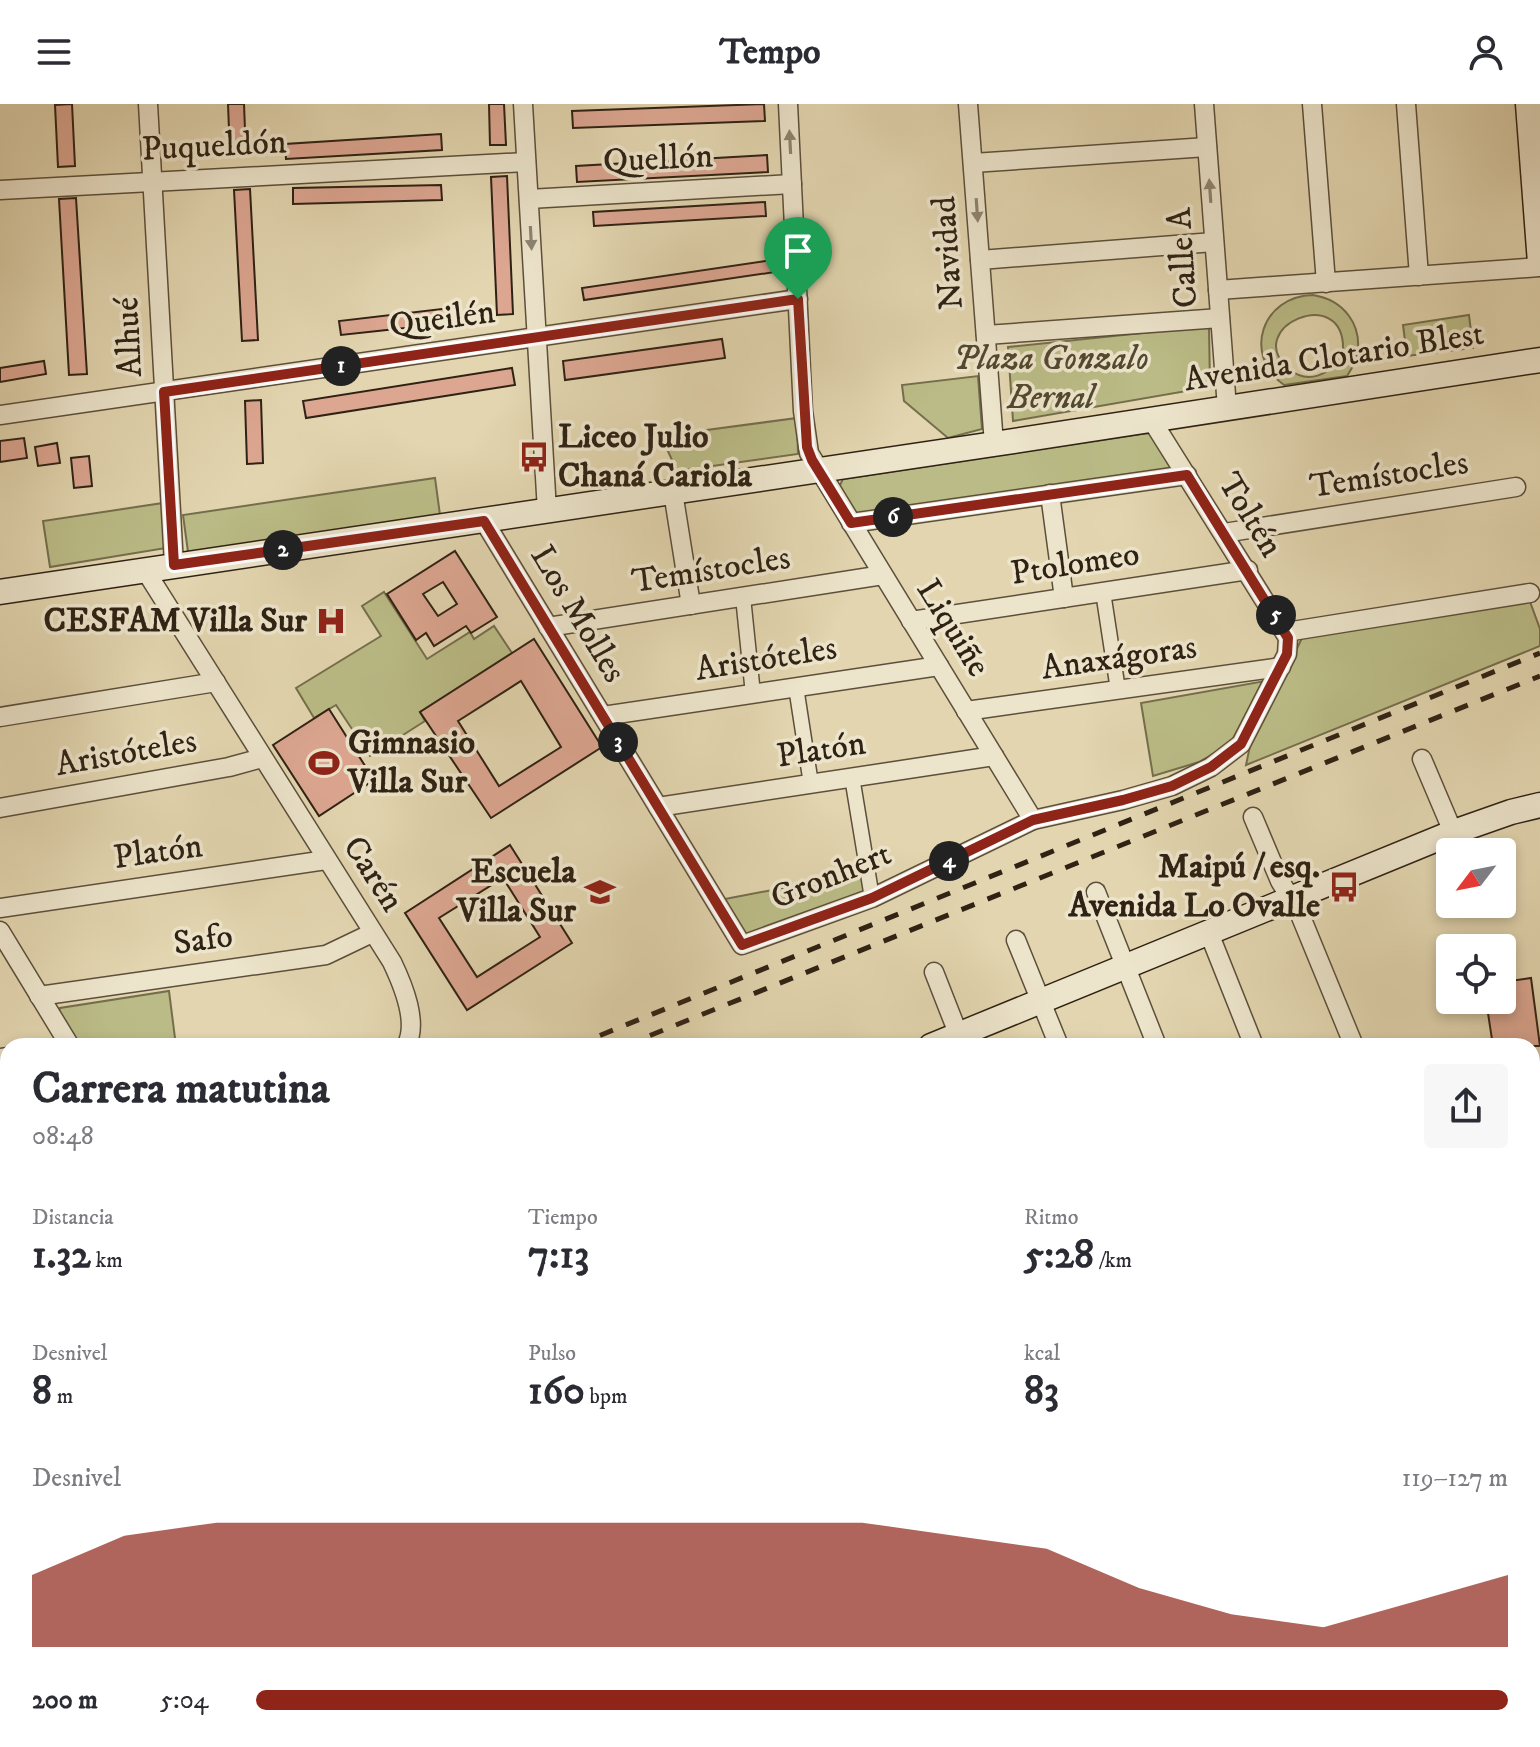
<!DOCTYPE html>
<html lang="es">
<meta charset="utf-8">
<style>
:root{--surface:#fff;--page:#f7f7f7;--text:#2b2b33;--muted:#7c7c81;--accent:#8f2418}
body{margin:0;font-family:"IM FELL DW Pica",serif;background:var(--page);color:var(--text);height:100vh;display:flex;flex-direction:column;font-size:30px;white-space:nowrap}
*{box-sizing:border-box;margin:0}
p{font-size:26px;color:var(--muted)}
.icon{flex:none;width:44px;height:44px;fill:none;stroke:currentColor;stroke-width:2;stroke-linecap:round;stroke-linejoin:round}
.map{position:relative;flex:1;overflow:hidden}
.side{position:absolute;left:0px;top:934px;width:1540px;height:710px;display:flex;flex-direction:column;background:var(--surface);border-radius:24px 24px 0 0;box-shadow:0 4px 12px #0003}
.side>*{flex:none}
.needle{width:52px;rotate:238deg}
.controls{position:absolute;left:1436px;top:734px;display:grid;gap:16px}
.controls a{display:grid;place-items:center;width:80px;height:80px;border-radius:8px;background:var(--surface);box-shadow:0 4px 12px #0003;font-size:40px}
.pin{position:absolute;display:grid;place-items:center;width:68px;height:68px;color:#fff;margin:-82px -34px;border-radius:50% 50% 50% 0;rotate:-45deg;box-shadow:0 0 8px #0007}
.pin .icon{rotate:45deg}
.km{position:absolute;width:40px;height:40px;margin:-20px;border-radius:50%;background:#222;color:#fff;font-size:22px;line-height:40px;text-align:center}
.round{display:grid;place-items:center;flex:none;width:84px;height:84px;border-radius:8px;background:var(--page)}
.summary{display:flex;align-items:center;justify-content:space-between;height:136px;padding:0 32px}
h1{font-size:44px;font-weight:700;line-height:60px}
.stats{display:grid;grid-template-columns:repeat(3,1fr);gap:12px;height:136px;padding:8px 32px}
.stats div{display:grid;align-content:center}
.stats b{font-size:40px;font-weight:700}
.stats small{font-size:22px;font-weight:400}
.stats p{font-size:22px}
.chart{height:224px;padding:16px 32px}
.chart p{display:flex;justify-content:space-between}
.chart svg{width:100%;height:144px;margin-top:8px;fill:var(--accent);opacity:.7}
ul{padding:0 32px;list-style:none;font-size:26px}
li{display:grid;grid-template-columns:128px 96px 1fr;align-items:center;height:60px}
li i{height:20px;border-radius:10px;background:var(--accent)}
header{display:flex;justify-content:space-between;align-items:center;height:104px;padding:0 32px;background:var(--surface);font-size:36px;font-weight:700}
.map>svg:first-child{display:block}
.green{fill:#babb86;stroke:#746e4d;stroke-width:2}
.building{fill:#dca691;stroke:#2f2214;stroke-width:2;fill-rule:evenodd}
.lines{fill:none;stroke-linecap:round;stroke-linejoin:round}
.pedestrian-casing{stroke:#5c4f3b;stroke-width:17}
.minor-casing{stroke:#5c4f3b;stroke-width:21}
.secondary-casing{stroke:#2f2214;stroke-width:27}
.pedestrian{stroke:#ece4cb;stroke-width:14}
.minor{stroke:#ece4cb;stroke-width:18}
.secondary{stroke:#ece4cb;stroke-width:24}
.rail{stroke:#2f2214;stroke-width:5;stroke-dasharray:14 14;stroke-linecap:butt}
.oneway{fill:#8e8370}
.route-casing{stroke:#fff;stroke-width:16}
.route{stroke:#8f2418;stroke-width:10}
.labels{text-anchor:middle;dominant-baseline:central;stroke-width:7;stroke-linejoin:round;paint-order:stroke}
.street-label{font-size:34px;fill:#2f2214;stroke:#ece4cb}
.park-label{font-size:34px;font-style:italic;fill:#524830;stroke:#ece4cb}
.poi-label{font-size:34px;font-weight:bold;fill:#2f2214;stroke:#ece4cb;text-anchor:end}
</style>
<header><svg class="icon" aria-label="menu" viewBox="0 0 24 24"><path d="M4 6h16M4 12h16M4 18h16"/></svg>Tempo<svg class="icon" aria-label="person" viewBox="0 0 24 24"><circle cx="12" cy="8" r="4"/><path d="M4 21q1-7 8-7t8 7"/></svg></header>
<div class="map">
<svg width="1540" height="1643" viewBox="0 0 1540 1643">
<rect width="100%" height="100%" fill="#e2d5af"/>
<filter id="stains"><feTurbulence type="fractalNoise" baseFrequency=".0025" numOctaves="4"/><feColorMatrix values="0 0 0 0 .2 0 0 0 0 .09 0 0 0 0 .02 0 0 0 .5 -.17"/></filter>
<radialGradient id="worn" r=".72"><stop offset=".6" stop-color="#630" stop-opacity="0"/><stop offset="1" stop-color="#630" stop-opacity=".3"/></radialGradient>
<g class="green">
<path d="M1313,191c31,5 50,30 44,61l-14,-5c3,-70 -103,-23 -54,18 19,16 40,6 52,-13l15,5 -9,15 -63,9c-42,-30 -22,-89 29,-90z"/>
<polygon points="1469,211 1473,244 1407,252 1403,221"/>
<polygon points="1209,222 1210,283 1013,317 1008,243"/>
<polygon points="978,272 982,325 948,334 904,297 902,281"/>
<polygon points="797,314 798,350 677,367 661,332"/>
<polygon points="1147,329 1152,331 1175,367 856,415 839,383 843,375"/>
<polygon points="435,374 440,411 188,448 183,411"/>
<polygon points="163,399 166,444 50,463 43,417"/>
<polygon points="384,488 427,555 470,528 474,535 494,522 512,549 420,608 425,617 370,652 336,601 314,614 296,584 381,532 362,502"/>
<polygon points="1529,495 1540,525 1540,542 1246,661 1250,642 1302,534"/>
<polygon points="1265,577 1230,640 1199,658 1153,672 1141,599"/>
<polygon points="861,769 864,787 746,833 725,795"/>
<polygon points="169,887 176,942 78,942 58,911 60,904"/>
</g>
<g class="building">
<polygon points="72,0 75,62 58,63 55,1"/>
<polygon points="228,0 244,0 246,52 230,52"/>
<polygon points="489,0 504,0 506,41 490,41"/>
<polygon points="764,0 765,17 573,24 572,7"/>
<polygon points="441,30 442,46 286,55 285,40"/>
<polygon points="767,51 768,68 577,78 576,62"/>
<polygon points="507,72 513,210 497,211 491,73"/>
<polygon points="441,81 442,96 293,100 293,84"/>
<polygon points="250,85 258,236 242,237 234,86"/>
<polygon points="76,94 87,270 69,271 59,95"/>
<polygon points="765,98 766,112 594,122 593,108"/>
<polygon points="773,156 775,168 584,196 582,184"/>
<polygon points="450,204 451,219 341,231 339,217"/>
<polygon points="722,235 725,254 565,276 563,257"/>
<polygon points="44,257 46,270 0,278 0,264"/>
<polygon points="512,264 515,281 306,314 303,297"/>
<polygon points="261,296 263,359 247,360 245,297"/>
<polygon points="24,334 27,354 0,358 0,337"/>
<polygon points="57,339 60,359 38,362 35,343"/>
<polygon points="89,352 92,382 74,384 71,354"/>
<path d="M455,447l42,66 -26,16 -5,-7 -32,20 -8,-13 -10,7 -29,-46zM443,478l14,22 -19,12 -15,-22z"/>
<path d="M534,535l68,108 -111,71 -71,-106zM521,577l40,66 -62,39 -41,-65z"/>
<polygon points="329,605 374,676 319,712 273,641"/>
<path d="M510,741l62,98 -105,67 -62,-97zM503,774l37,59 -63,40 -38,-59z"/>
<polygon points="1531,874 1540,942 1493,942 1486,896 1502,896 1502,878"/>
</g>
<g class="lines">
<g class="pedestrian-casing">
<g id="pedestrian">
<polyline points="1103,488 1118,586"/>
<polyline points="743,493 753,590"/>
<polyline points="796,583 811,680"/>
<polyline points="852,673 872,794"/>
</g>
</g>
<g class="minor-casing">
<g id="minor">
<polyline points="148,0 174,461"/>
<polyline points="523,0 547,407"/>
<polyline points="788,0 803,307 809,349 1033,716"/>
<polyline points="968,0 994,340"/>
<polyline points="1204,0 1227,304"/>
<polyline points="1312,0 1326,179"/>
<polyline points="1406,0 1419,172"/>
<polyline points="973,59 1207,43"/>
<polyline points="0,86 526,58"/>
<polyline points="529,95 792,80"/>
<polyline points="980,156 1214,138"/>
<polyline points="1218,186 1540,163"/>
<polyline points="986,231 1220,214"/>
<polyline points="0,311 798,195"/>
<polyline points="673,388 691,501"/>
<polyline points="1050,390 1064,494"/>
<polyline points="484,417 742,841 872,794 1033,716 1123,696 1172,682 1211,663 1241,640 1287,550 1288,534 1151,315"/>
<polyline points="851,419 1187,371"/>
<polyline points="1224,429 1516,383"/>
<path d="M145,466l247,392c11,23 27,61 14,84"/>
<polyline points="911,517 1248,466"/>
<polyline points="548,523 883,471"/>
<polyline points="1286,528 1530,489"/>
<polyline points="966,607 1281,563"/>
<polyline points="603,612 939,562"/>
<polyline points="0,613 216,578"/>
<polyline points="1422,655 1450,721"/>
<polyline points="658,703 994,652"/>
<polyline points="0,704 229,663 262,654"/>
<polyline points="1253,713 1280,777 1299,808 1354,942"/>
<polyline points="1096,788 1157,942"/>
<polyline points="0,804 326,756"/>
<polyline points="0,827 70,942"/>
<polyline points="1209,829 1254,942"/>
<polyline points="1016,836 1059,942"/>
<polyline points="934,868 963,942"/>
<polyline points="39,892 326,851 372,829"/>
<polyline points="0,954 8,953"/>
<polyline points="1532,1008 1540,1006"/>
<polyline points="0,1060 8,1058"/>
<polyline points="1532,1341 1540,1340"/>
<polyline points="0,1385 8,1384"/>
<polyline points="0,1601 8,1600"/>
<polyline points="362,1636 363,1643"/>
<polyline points="505,1636 506,1643"/>
<polyline points="642,1636 644,1643"/>
<polyline points="778,1636 779,1643"/>
<polyline points="920,1636 921,1643"/>
<polyline points="1236,1636 1237,1643"/>
<polyline points="1377,1636 1378,1643"/>
<polyline points="1512,1636 1514,1643"/>
</g>
</g>
<g class="secondary-casing">
<g id="secondary">
<polyline points="1528,0 1540,159"/>
<polyline points="0,488 994,340 1540,256"/>
<polyline points="931,942 1454,728 1511,708 1540,701"/>
<polyline points="0,1324 8,1321"/>
</g>
</g>
<use href="#pedestrian" class="pedestrian"/>
<use href="#minor" class="minor"/>
<use href="#secondary" class="secondary"/>
<g class="rail">
<polyline points="574,942 1540,549"/>
<polyline points="624,942 1540,572"/>
<polyline points="0,1173 8,1170"/>
<polyline points="0,1192 8,1189"/>
</g>
</g>
<defs><path id="oneway-solid" d="M-6-.8H1V-3.2L6.5 0L1 3.2V.8H-6Z" transform="scale(2)"/></defs>
<g class="oneway">
<use href="#oneway-solid" transform="translate(790 38) rotate(-93)"/>
<use href="#oneway-solid" transform="translate(1210 87) rotate(-94)"/>
<use href="#oneway-solid" transform="translate(977 106) rotate(86)"/>
<use href="#oneway-solid" transform="translate(531 134) rotate(87)"/>
</g>
<g class="lines">
<g class="route-casing">
<polygon id="route" points="798,195 807,343 812,356 851,419 1187,371 1288,534 1287,550 1241,640 1211,663 1172,682 1123,696 1033,716 872,794 742,841 484,417 174,461 164,288"/>
</g>
<use href="#route" class="route"/>
</g>
<defs>
<g id="bus-bare" transform="scale(2.4)"><path d="M-5-6H5V4H4V6H2V4H-2V6H-4V4H-5ZM-3.5-4V0h7V-4ZM-3.5 1.2v1.5H-2V1.2ZM2 1.2v1.5H3.5V1.2Z" fill="#8f2418" stroke="#ece4cb" stroke-width="2.5" paint-order="stroke"/></g>
<g id="hospital-bare" transform="scale(2.4)"><path d="M-5-5h3v3.5h4V-5h3V5h-3V1.5h-4V5h-3Z" fill="#8f2418" stroke="#ece4cb" stroke-width="2.5" paint-order="stroke"/></g>
<g id="stadium-bare" transform="scale(2.4)"><path d="M0-5a6.5 5 0 1 0 0 10a6.5 5 0 1 0 0-10ZM-3.5-1.8h7v3.6h-7Z" fill="#8f2418" stroke="#ece4cb" stroke-width="2.5" paint-order="stroke"/></g>
<g id="school-bare" transform="scale(2.4)"><path d="M0-5L7-2L0 1L-7-2ZM-4 1L0 2.5L4 1V4Q0 6-4 4Z" fill="#8f2418" stroke="#ece4cb" stroke-width="2.5" paint-order="stroke"/></g>
</defs>
<g fill-rule="evenodd">
<use href="#bus-bare" x="534" y="353"/>
<use href="#hospital-bare" x="331" y="517"/>
<use href="#stadium-bare" x="324" y="659"/>
<use href="#bus-bare" x="1344" y="783"/>
<use href="#school-bare" x="600" y="788"/>
</g>
<g class="labels">
<g class="street-label">
<text transform="translate(214 42) rotate(-3)">Puqueldón</text>
<text transform="translate(658 55) rotate(-3)">Quellón</text>
<text transform="translate(948 149) rotate(-94)">Navidad</text>
<text transform="translate(1183 154) rotate(-94)">Calle A</text>
<text transform="translate(442 215) rotate(-8)">Queilén</text>
<text transform="translate(129 233) rotate(-93)">Alhué</text>
<text transform="translate(1334 253) rotate(-9)">Avenida Clotario Blest</text>
<text transform="translate(1389 371) rotate(-9)">Temístocles</text>
<text transform="translate(1250 411) rotate(58)">Toltén</text>
<text transform="translate(1075 460) rotate(-9)">Ptolomeo</text>
<text transform="translate(711 466) rotate(-9)">Temístocles</text>
<text transform="translate(578 510) rotate(59)">Los Molles</text>
<text transform="translate(953 524) rotate(58)">Liquiñe</text>
<text transform="translate(1119 554) rotate(-8)">Anaxágoras</text>
<text transform="translate(766 555) rotate(-9)">Aristóteles</text>
<text transform="translate(821 646) rotate(-9)">Platón</text>
<text transform="translate(126 649) rotate(-10)">Aristóteles</text>
<text transform="translate(158 748) rotate(-8)">Platón</text>
<text transform="translate(373 770) rotate(57)">Carén</text>
<text transform="translate(831 772) rotate(-22)">Gronhert</text>
<text transform="translate(203 836) rotate(-8)">Safo</text>
</g>
<g class="park-label">
<text x="1051" y="255">Plaza Gonzalo<tspan x="1051" dy="39">Bernal</tspan></text>
</g>
<g class="poi-label">
<text x="558" y="333" text-anchor="start">Liceo Julio<tspan x="558" dy="39">Chaná Cariola</tspan></text>
<text x="307" y="517">CESFAM Villa Sur</text>
<text x="348" y="639" text-anchor="start">Gimnasio<tspan x="348" dy="39">Villa Sur</tspan></text>
<text x="1320" y="763">Maipú / esq.<tspan x="1320" dy="39">Avenida Lo Ovalle</tspan></text>
<text x="576" y="768">Escuela<tspan x="576" dy="39">Villa Sur</tspan></text>
</g>
</g>
<rect width="100%" height="100%" filter="url(#stains)"/>
<rect width="100%" height="100%" fill="url(#worn)"/>
</svg>
<div class="controls">
<a><svg class="needle" viewBox="-14 -14 28 28"><path d="M0-13l5 13h-10z" fill="#e53935"/><path d="M0 13l5-13h-10z" fill="#7c7c81"/></svg></a>
<a><svg class="icon" aria-label="locate" viewBox="0 0 24 24"><circle cx="12" cy="12" r="6"/><path d="M12 2v4M12 18v4M2 12h4M18 12h4"/></svg></a>
</div>
<div class="pin" style="left:798px;top:195px;background:#1e9e55"><svg class="icon" aria-label="arrive" viewBox="0 0 24 24"><path d="M6 21V4h12l-3 4 3 4H6"/></svg></div>
<b class="km" style="left:341px;top:262px">1</b>
<b class="km" style="left:283px;top:446px">2</b>
<b class="km" style="left:618px;top:638px">3</b>
<b class="km" style="left:949px;top:757px">4</b>
<b class="km" style="left:1276px;top:511px">5</b>
<b class="km" style="left:893px;top:413px">6</b>
<section class="side">
<div class="summary"><div><h1>Carrera matutina</h1><p>08:48</p></div><a class="round"><svg class="icon" aria-label="share" viewBox="0 0 24 24"><path d="M12 15V3M7 8l5-5 5 5M5 13v7h14v-7"/></svg></a></div>
<div class="stats">
<div><p>Distancia</p><b>1.32<small> km</small></b></div>
<div><p>Tiempo</p><b>7:13</b></div>
<div><p>Ritmo</p><b>5:28<small> /km</small></b></div>
</div>
<div class="stats">
<div><p>Desnivel</p><b>8<small> m</small></b></div>
<div><p>Pulso</p><b>160<small> bpm</small></b></div>
<div><p>kcal</p><b>83</b></div>
</div>
<div class="chart"><p><span>Desnivel</span>119–127 m</p>
<svg viewBox="0 0 160 44" preserveAspectRatio="none"><path d="M0 44V22L10 10L20 6L30 6L40 6L50 6L60 6L70 6L80 6L90 6L100 10L110 14L120 26L130 34L140 38L150 30L160 22V44z"/></svg>
</div>
<ul>
<li><b>200 m</b>5:04<i style="width:100%"></i></li>
</ul>
</section>
</div>
